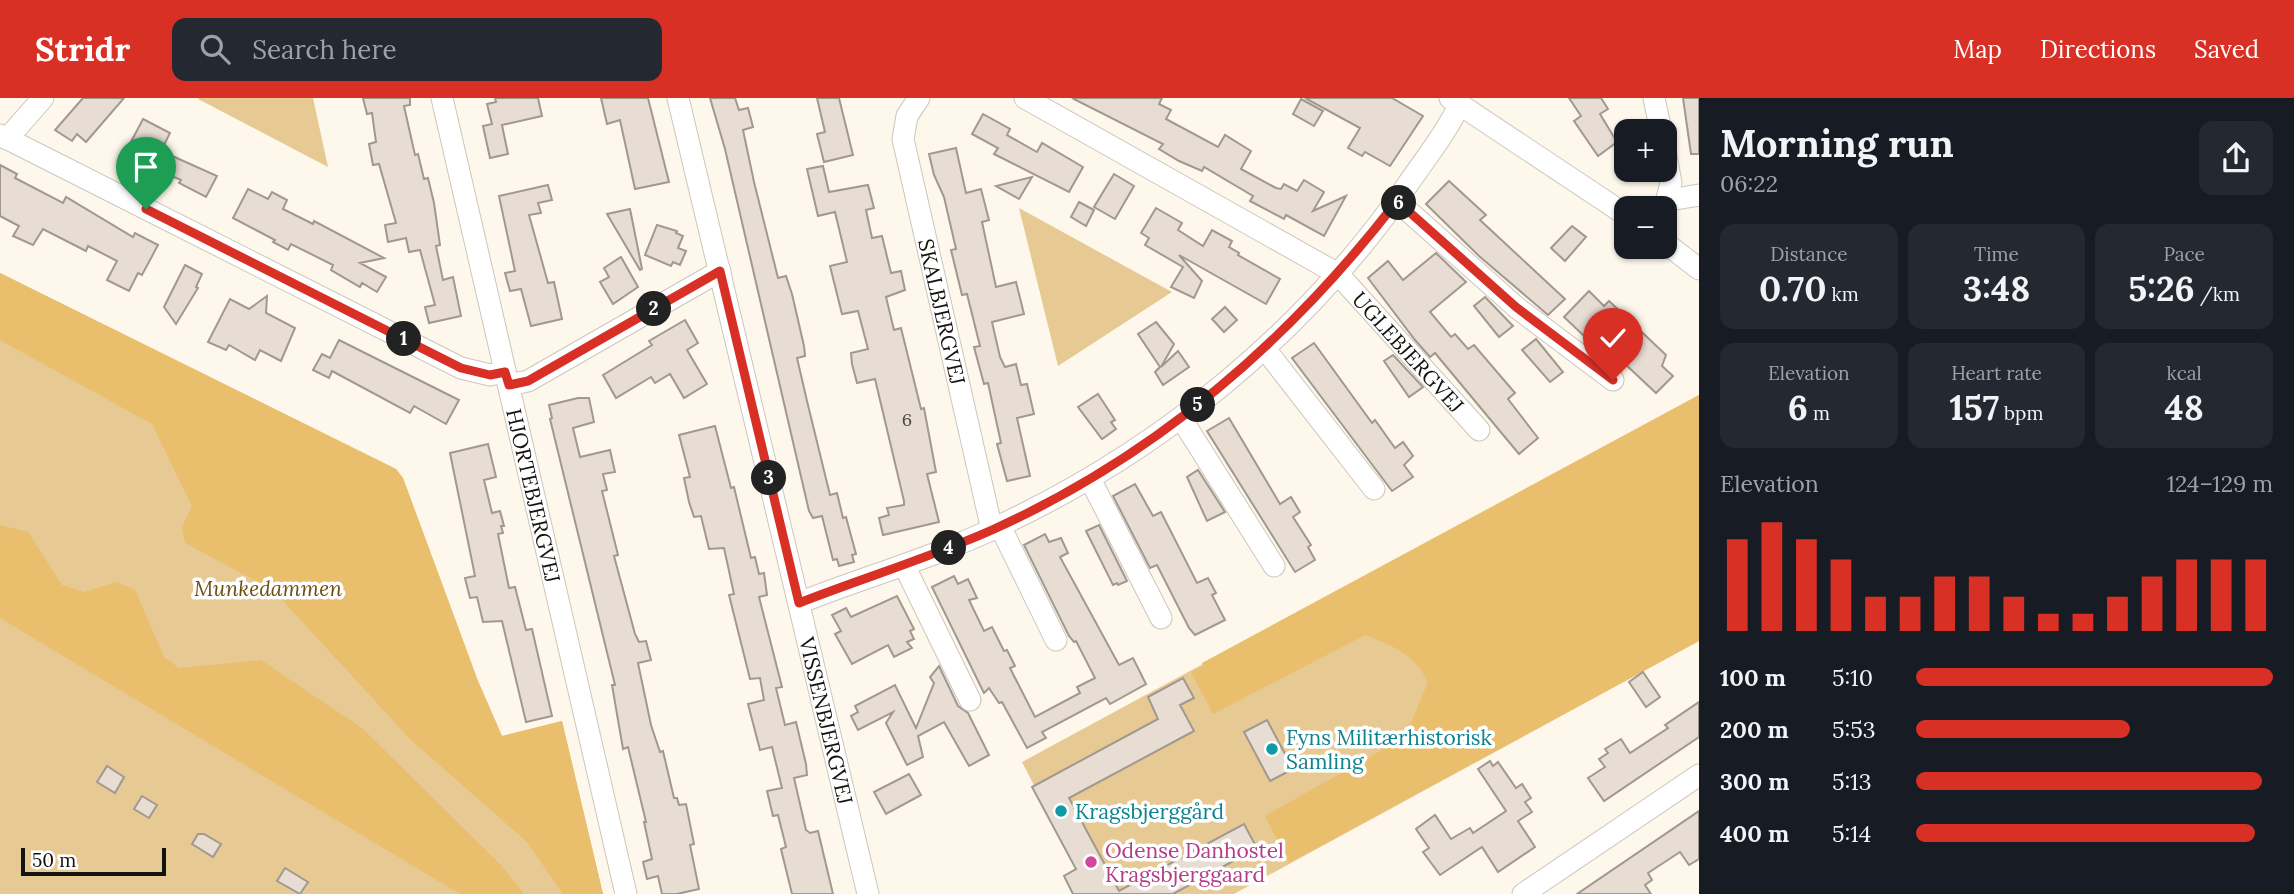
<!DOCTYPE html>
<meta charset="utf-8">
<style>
:root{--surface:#171b24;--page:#242831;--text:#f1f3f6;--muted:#9ea1a6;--accent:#d93025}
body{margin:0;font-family:Lora,serif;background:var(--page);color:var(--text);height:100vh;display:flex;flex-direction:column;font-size:26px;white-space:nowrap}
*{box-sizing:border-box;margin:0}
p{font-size:23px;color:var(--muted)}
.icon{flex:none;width:38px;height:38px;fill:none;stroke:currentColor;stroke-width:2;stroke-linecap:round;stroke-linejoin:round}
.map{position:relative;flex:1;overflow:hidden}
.panel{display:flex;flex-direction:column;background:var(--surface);width:595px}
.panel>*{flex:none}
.tools{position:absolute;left:1614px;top:21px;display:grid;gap:14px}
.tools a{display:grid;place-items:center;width:63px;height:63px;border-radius:14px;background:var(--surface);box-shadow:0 2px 5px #0004;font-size:35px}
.scale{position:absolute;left:21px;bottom:18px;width:145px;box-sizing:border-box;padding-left:7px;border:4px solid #15130f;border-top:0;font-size:19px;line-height:24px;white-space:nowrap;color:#15130f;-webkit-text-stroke:5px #fff;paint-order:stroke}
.pin{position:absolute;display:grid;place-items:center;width:60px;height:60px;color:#fff;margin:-72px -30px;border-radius:50% 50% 50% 0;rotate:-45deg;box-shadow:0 0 7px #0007}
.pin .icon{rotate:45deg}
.km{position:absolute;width:35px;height:35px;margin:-18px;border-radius:50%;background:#222;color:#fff;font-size:19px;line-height:35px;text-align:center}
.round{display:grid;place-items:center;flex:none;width:74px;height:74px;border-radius:14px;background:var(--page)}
.head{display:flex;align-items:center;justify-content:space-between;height:119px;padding:0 21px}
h1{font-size:38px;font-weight:700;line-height:52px}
.metrics{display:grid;grid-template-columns:repeat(3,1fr);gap:10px;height:119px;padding:7px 21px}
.metrics div{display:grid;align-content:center;border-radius:14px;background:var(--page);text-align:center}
.metrics b{font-size:35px;font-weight:700}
.metrics small{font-size:19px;font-weight:400}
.metrics p{font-size:19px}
.chart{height:196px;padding:14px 21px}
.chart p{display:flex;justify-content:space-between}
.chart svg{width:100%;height:126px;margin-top:7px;stroke:var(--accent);stroke-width:6}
ul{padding:0 21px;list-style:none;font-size:23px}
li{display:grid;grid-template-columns:112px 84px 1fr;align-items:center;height:52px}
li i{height:18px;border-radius:9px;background:var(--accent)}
header{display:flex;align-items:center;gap:42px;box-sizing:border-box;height:98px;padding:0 35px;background:var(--accent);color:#fff}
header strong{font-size:33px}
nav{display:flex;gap:38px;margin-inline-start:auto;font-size:24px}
.search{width:490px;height:63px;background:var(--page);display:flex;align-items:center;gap:18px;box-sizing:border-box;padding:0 24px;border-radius:14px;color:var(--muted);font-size:26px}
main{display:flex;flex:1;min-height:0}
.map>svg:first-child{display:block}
.green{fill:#e7c993}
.forest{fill:#e9be6c}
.building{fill:#e7ddd3;stroke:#a1988f;stroke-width:2}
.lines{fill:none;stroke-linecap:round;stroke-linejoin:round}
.minor-casing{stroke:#cdc6bb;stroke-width:23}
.minor{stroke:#fff;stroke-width:21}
.route-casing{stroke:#fff;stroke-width:14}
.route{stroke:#d93025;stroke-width:9}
.culture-dot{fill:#0f9aa8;stroke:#fff;stroke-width:2.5}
.hotel-dot{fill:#d1479c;stroke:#fff;stroke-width:2.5}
.labels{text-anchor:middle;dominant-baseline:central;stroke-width:7;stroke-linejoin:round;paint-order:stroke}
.number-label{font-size:18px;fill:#4a4640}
.street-label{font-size:21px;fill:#15130f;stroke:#fff}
.park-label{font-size:21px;font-style:italic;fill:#6d5011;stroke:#fff}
.culture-label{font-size:21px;fill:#0d838f;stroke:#fff;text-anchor:start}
.hotel-label{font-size:21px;fill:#b23c85;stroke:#fff;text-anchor:start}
</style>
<header>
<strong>Stridr</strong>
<div class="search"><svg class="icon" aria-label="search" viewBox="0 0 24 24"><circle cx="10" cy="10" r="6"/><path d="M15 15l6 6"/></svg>Search here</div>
<nav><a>Map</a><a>Directions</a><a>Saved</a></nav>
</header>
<main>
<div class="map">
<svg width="1699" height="796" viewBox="0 0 1699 796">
<rect width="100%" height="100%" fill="#fef8ec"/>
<g class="green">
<polygon points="199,0 313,0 328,69 198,1"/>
<polygon points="1019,110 1172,194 1058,268"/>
<polygon points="0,175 396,371 403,380 478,583 502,638 562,623 603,796 0,796"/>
<polygon points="1699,297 1699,543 1234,796 1090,796 1022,664"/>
</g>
<g class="forest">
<polygon points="0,175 396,371 403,380 478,583 502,638 562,623 603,796 563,796 527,744 411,642 273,492 185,445 182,429 192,408 152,326 0,242"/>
<path d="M1699,297v246l-410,222 -24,-47 140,-79 23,-55c-13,-28 -35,-36 -63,-47l-152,79 -22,-42 12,-6 -1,-3z"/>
<polygon points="0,427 28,434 62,487 84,494 117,484 135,492 164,559 179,570 261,562 363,631 501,767 524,796 460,796 0,520"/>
</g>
<g class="building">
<polygon points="83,0 124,0 86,44 77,36 72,43 55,32"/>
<polygon points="363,0 410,0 410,7 404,8 415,57 418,56 424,81 428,80 434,105 440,147 436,148 443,182 453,179 461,218 429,225 425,209 435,207 420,152 409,154 406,140 388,144 385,127 396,125 379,66 373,67 369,46 376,44 372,15 367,16"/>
<polygon points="495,0 538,0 542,18 502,27 508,56 490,60 483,28 492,26 487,6 496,4"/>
<polygon points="601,0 648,0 669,84 635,91 620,22 607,26"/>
<polygon points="710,0 735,0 739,12 748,10 753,29 743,32 754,84 778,180 786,178 792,196 804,248 805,258 797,260 807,303 830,397 837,395 843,420 846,419 856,456 852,457 854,464 839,468 837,461 833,462 822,418 813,420 809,413 725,51"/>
<polygon points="817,0 839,0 853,57 824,64 817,36 825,34"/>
<polygon points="1072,0 1162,0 1159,6 1171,12 1166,21 1218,49 1225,37 1251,53 1241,71 1276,90 1281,91 1284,86 1297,93 1304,82 1324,94 1313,113 1346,98 1324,138 1286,117 1284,121 1250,103 1253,98 1204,69 1202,73 1179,63 1159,51 1163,46"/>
<polygon points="1305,0 1392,0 1423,18 1390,68 1365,54 1362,58 1348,50 1360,30"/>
<polygon points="1569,0 1601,0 1608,11 1600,16 1617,44 1598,58 1574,23 1581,18"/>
<polygon points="1683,0 1699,0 1699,56 1691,56"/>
<polygon points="1301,1 1323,13 1314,28 1293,16"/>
<polygon points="983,16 1010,31 1007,37 1037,54 1042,45 1083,69 1069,94 994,56 998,50 972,36"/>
<polygon points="143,21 170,35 161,53 217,78 206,99 179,85 181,82 124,57"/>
<polygon points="956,50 966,95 981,91 989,122 982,124 996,189 1016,184 1024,216 992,224 1000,259 1005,269 1016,266 1021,287 1027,286 1034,316 1017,320 1030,378 1007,383 997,346 1001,345 988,285 984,286 974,249 980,248 967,196 962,197 951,152 956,151 944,99 934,77 929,56"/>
<polygon points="0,67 17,76 15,80 63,105 66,99 133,139 135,135 158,147 142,177 138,175 129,193 107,182 117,163 88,148 86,153 43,131 33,147 13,138 19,128 0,118"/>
<polygon points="823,68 829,94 868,87 874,110 866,112 872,140 882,138 891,175 901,173 905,192 886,199 894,232 901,230 921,311 924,310 936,374 927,376 939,424 883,437 879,420 889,417 887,410 904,407 904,403 875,281 857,285 852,266 851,255 868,251 858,213 842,216 830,168 847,164 835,114 818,118 807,71"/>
<polygon points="1114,76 1134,88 1115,121 1094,109"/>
<polygon points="1032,79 1019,101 996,88"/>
<polygon points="1449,83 1486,117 1480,122 1565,201 1548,217 1479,158 1426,106"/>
<polygon points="548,87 552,102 538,105 541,115 529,117 548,185 554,184 562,221 531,228 521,191 510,193 505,175 515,173 499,98"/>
<polygon points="248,91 268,101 272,94 287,102 283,111 313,126 314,123 384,160 360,165 386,179 377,194 362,185 360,189 331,172 333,167 291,146 288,152 273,144 275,142 233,120"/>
<polygon points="1079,104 1094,112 1086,128 1071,119"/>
<polygon points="1156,110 1182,125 1178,132 1203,148 1212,132 1232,143 1229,149 1239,155 1238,157 1280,181 1266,206 1179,157 1202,183 1194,200 1171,189 1183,169 1145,147 1149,140 1141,135"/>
<polygon points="630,111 642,171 640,172 607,116"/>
<polygon points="657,127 677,133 676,135 683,138 678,150 686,153 680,167 673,164 671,168 645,157"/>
<polygon points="1572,128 1586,139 1565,163 1551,150"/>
<polygon points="1436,155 1466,184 1430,214 1451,239 1455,236 1468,251 1474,247 1515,295 1508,301 1538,340 1519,356 1435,255 1430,259 1415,242 1368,180 1388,163 1403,182"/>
<polygon points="621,159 638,189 613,206 600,184 609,179 604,170"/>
<polygon points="185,167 202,176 196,189 198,190 176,226 164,209"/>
<polygon points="1589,193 1604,208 1609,203 1666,257 1662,268 1673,278 1656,295 1608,250 1603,256 1564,219"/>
<polygon points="267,198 266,215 295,230 281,263 260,252 255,262 229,247 226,252 208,244 230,201 249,211"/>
<polygon points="1485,199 1513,228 1499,239 1474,208"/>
<polygon points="1225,209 1237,222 1224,234 1212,221"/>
<polygon points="685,222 698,245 687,252 707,286 684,300 670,276 655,285 651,279 616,300 603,277 652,247 649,243"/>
<polygon points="1156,224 1174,246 1161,269 1178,253 1189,269 1163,287 1155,274 1160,269 1138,236"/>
<polygon points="1536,241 1563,274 1550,284 1522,252"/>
<polygon points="339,242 459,302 446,326 414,308 410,315 332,273 329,280 313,272 322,256 330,260"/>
<polygon points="1314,245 1372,325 1375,322 1395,350 1403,344 1413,358 1404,367 1413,379 1392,393 1292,260"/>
<polygon points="1393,257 1423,289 1409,299 1384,263"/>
<polygon points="1098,296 1115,322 1111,324 1116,331 1102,341 1078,309"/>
<polygon points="578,300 589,300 594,324 573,330 580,359 610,352 615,374 603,376 607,392 602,393 618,457 614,458 635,536 639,544 646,543 651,562 638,565 651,627 660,654 663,653 674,700 677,700 679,707 686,706 694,746 690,747 699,791 677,796 662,796 658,778 647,781 643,764 652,761 644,724 646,724 628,649 623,651 612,587 615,587 550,321 552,320 549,307"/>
<polygon points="1229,320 1280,406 1291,399 1300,414 1293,419 1311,447 1308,449 1315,462 1295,474 1207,333"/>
<polygon points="715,328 731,390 734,389 751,460 755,459 759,476 764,475 767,497 759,499 782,589 776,590 785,627 796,624 806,666 807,677 794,680 806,732 810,735 818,733 833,796 792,796 781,751 786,749 778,717 773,718 767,693 782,690 772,649 760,652 748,606 764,602 760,580 750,581 729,497 734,496 724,450 709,451 701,418 694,419 689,404 684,380 690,379 679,337"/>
<polygon points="488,346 496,379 484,382 492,415 500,413 504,428 501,428 503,435 498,436 509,490 515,489 526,532 532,531 552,618 526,624 502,523 483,524 477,499 470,500 465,480 475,478 450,355"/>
<polygon points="1198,372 1225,414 1207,423 1187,379"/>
<polygon points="1135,386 1153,418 1161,414 1197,485 1208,480 1216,495 1212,497 1225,522 1195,537 1189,530 1157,467 1150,470 1113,398"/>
<polygon points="1099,427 1127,483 1118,487 1117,485 1113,487 1086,433"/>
<polygon points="1045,436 1049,444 1061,440 1068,455 1060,459 1119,567 1133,560 1146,586 1110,606 1106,600 1042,634 1046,640 1027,650 1002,604 999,605 989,590 984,595 932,489 954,478 958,486 968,481 977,500 969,502 984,533 992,529 1004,553 1007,552 1015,568 1010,570 1035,619 1080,595 1077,589 1095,580 1076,543 1074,544 1069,538 1024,447"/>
<polygon points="897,498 914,531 910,533 914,541 907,544 912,550 894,559 888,547 852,566 835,536 841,533 832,517 846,510 851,519"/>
<polygon points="939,568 958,608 968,615 989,657 969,668 944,624 918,638 923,659 907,667 886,625 893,614 858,632 851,618 858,614 855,608 895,587 916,630 934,585 930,579"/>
<polygon points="1643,574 1660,599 1646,609 1629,584"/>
<polygon points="1183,580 1194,600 1180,607 1194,633 1069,700 1119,793 1244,726 1257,750 1173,796 1073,796 1064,778 1076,771 1032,689 1158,621 1148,599"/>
<polygon points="1699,604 1699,639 1604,703 1588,680 1605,669 1599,661 1608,655 1605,651 1621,641 1630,655 1668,630 1665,627"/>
<polygon points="1267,622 1293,671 1270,683 1244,634"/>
<polygon points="1490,663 1493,668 1498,664 1516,690 1522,686 1531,700 1525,704 1532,714 1518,723 1535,749 1498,774 1482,749 1440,777 1423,754 1429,750 1416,731 1435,717 1451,741 1470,730 1473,735 1506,713 1478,671"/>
<polygon points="107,668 124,679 115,695 97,684"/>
<polygon points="909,676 921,697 886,716 874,694"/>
<polygon points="142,698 157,707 149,720 134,711"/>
<polygon points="1699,713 1699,761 1689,767 1680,754 1648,775 1652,782 1645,787 1651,796 1577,796"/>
<polygon points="198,736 204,736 221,746 213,759 192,746"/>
<polygon points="285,770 308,784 300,796 277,783"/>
</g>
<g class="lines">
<g class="minor-casing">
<g id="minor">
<path id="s1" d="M442,0l184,796"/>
<path id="s2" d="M678,0l190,796"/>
<path id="s3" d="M919,0l-12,18 -4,23 89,391"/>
<path id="s4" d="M1025,0l313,176 141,156"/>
<polyline points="1450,0 1626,117"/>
<polyline points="1654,0 1661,33"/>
<polyline points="0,37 461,270 490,277 505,274"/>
<polyline points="7,41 43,0"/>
<polyline points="1664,47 1671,85 1664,112"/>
<polyline points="1669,102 1699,97"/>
<polyline points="1397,103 1516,209 1613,282"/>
<polyline points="1664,144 1699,171"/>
<polyline points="1265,251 1374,391"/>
<polyline points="509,287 528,283 720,173"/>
<polyline points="1181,320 1274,468"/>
<polyline points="1090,381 1161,520"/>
<polyline points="1000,428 1056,542"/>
<polyline points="904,467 970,602"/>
<path d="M799,505c65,-26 134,-45 198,-76 163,-76 308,-194 411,-343 18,-26 38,-51 52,-80"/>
<polyline points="1523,796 1699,677"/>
</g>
</g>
<use href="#minor" class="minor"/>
</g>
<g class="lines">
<g class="route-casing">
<path id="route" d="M146,111l315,159 29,7 15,-3 4,13 19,-4 192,-110 79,332c64,-25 130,-45 193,-73 162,-73 297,-189 405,-329l119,106 97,73"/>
</g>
<use href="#route" class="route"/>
</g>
<g class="culture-dot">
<circle cx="1272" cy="651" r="7"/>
<circle cx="1061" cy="713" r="7"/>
</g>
<circle class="hotel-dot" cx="1091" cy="764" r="7"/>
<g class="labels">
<g class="number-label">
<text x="907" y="321">6</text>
</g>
<g class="street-label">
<text stroke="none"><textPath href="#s3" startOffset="222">SKALBJERGVEJ</textPath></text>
<text stroke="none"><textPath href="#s4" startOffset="464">UGLEBJERGVEJ</textPath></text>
<text stroke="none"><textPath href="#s1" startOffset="408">HJORTEBJERGVEJ</textPath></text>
<text stroke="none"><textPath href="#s2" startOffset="640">VISSENBJERGVEJ</textPath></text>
</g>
<g class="park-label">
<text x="268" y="490">Munkedammen</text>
</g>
<g class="culture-label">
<text x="1286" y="639">Fyns Militærhistorisk<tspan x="1286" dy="24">Samling</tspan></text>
<text x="1075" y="713">Kragsbjerggård</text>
</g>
<g class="hotel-label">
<text x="1105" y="752">Odense Danhostel<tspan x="1105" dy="24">Kragsbjerggaard</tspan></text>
</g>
</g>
</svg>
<div class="tools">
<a>+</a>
<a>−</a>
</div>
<div class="scale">50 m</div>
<div class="pin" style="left:146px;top:111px;background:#1e9e55"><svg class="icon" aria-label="arrive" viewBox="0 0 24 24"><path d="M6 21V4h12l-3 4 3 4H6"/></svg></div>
<div class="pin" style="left:1613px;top:282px;background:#d93025"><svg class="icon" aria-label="check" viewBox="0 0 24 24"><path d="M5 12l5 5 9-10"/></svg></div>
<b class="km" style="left:404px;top:241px">1</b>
<b class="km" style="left:654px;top:211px">2</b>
<b class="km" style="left:769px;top:380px">3</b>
<b class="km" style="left:949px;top:450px">4</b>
<b class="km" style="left:1198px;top:307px">5</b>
<b class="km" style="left:1399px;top:105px">6</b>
</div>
<section class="panel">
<div class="head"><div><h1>Morning run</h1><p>06:22</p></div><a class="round"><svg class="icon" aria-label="share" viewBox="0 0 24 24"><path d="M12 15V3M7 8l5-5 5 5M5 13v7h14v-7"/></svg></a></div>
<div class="metrics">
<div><p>Distance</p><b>0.70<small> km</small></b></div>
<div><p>Time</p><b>3:48</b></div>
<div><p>Pace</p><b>5:26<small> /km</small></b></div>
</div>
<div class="metrics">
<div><p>Elevation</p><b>6<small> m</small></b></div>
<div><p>Heart rate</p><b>157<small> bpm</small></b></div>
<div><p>kcal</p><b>48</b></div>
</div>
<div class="chart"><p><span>Elevation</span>124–129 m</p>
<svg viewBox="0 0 160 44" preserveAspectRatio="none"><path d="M5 44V12M15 44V6M25 44V12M35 44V19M45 44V32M55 44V32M65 44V25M75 44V25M85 44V32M95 44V38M105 44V38M115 44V32M125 44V25M135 44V19M145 44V19M155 44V19"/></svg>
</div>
<ul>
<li><b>100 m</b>5:10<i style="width:100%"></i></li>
<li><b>200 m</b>5:53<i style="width:60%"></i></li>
<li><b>300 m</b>5:13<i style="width:97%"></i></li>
<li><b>400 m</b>5:14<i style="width:95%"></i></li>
</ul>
</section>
</main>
